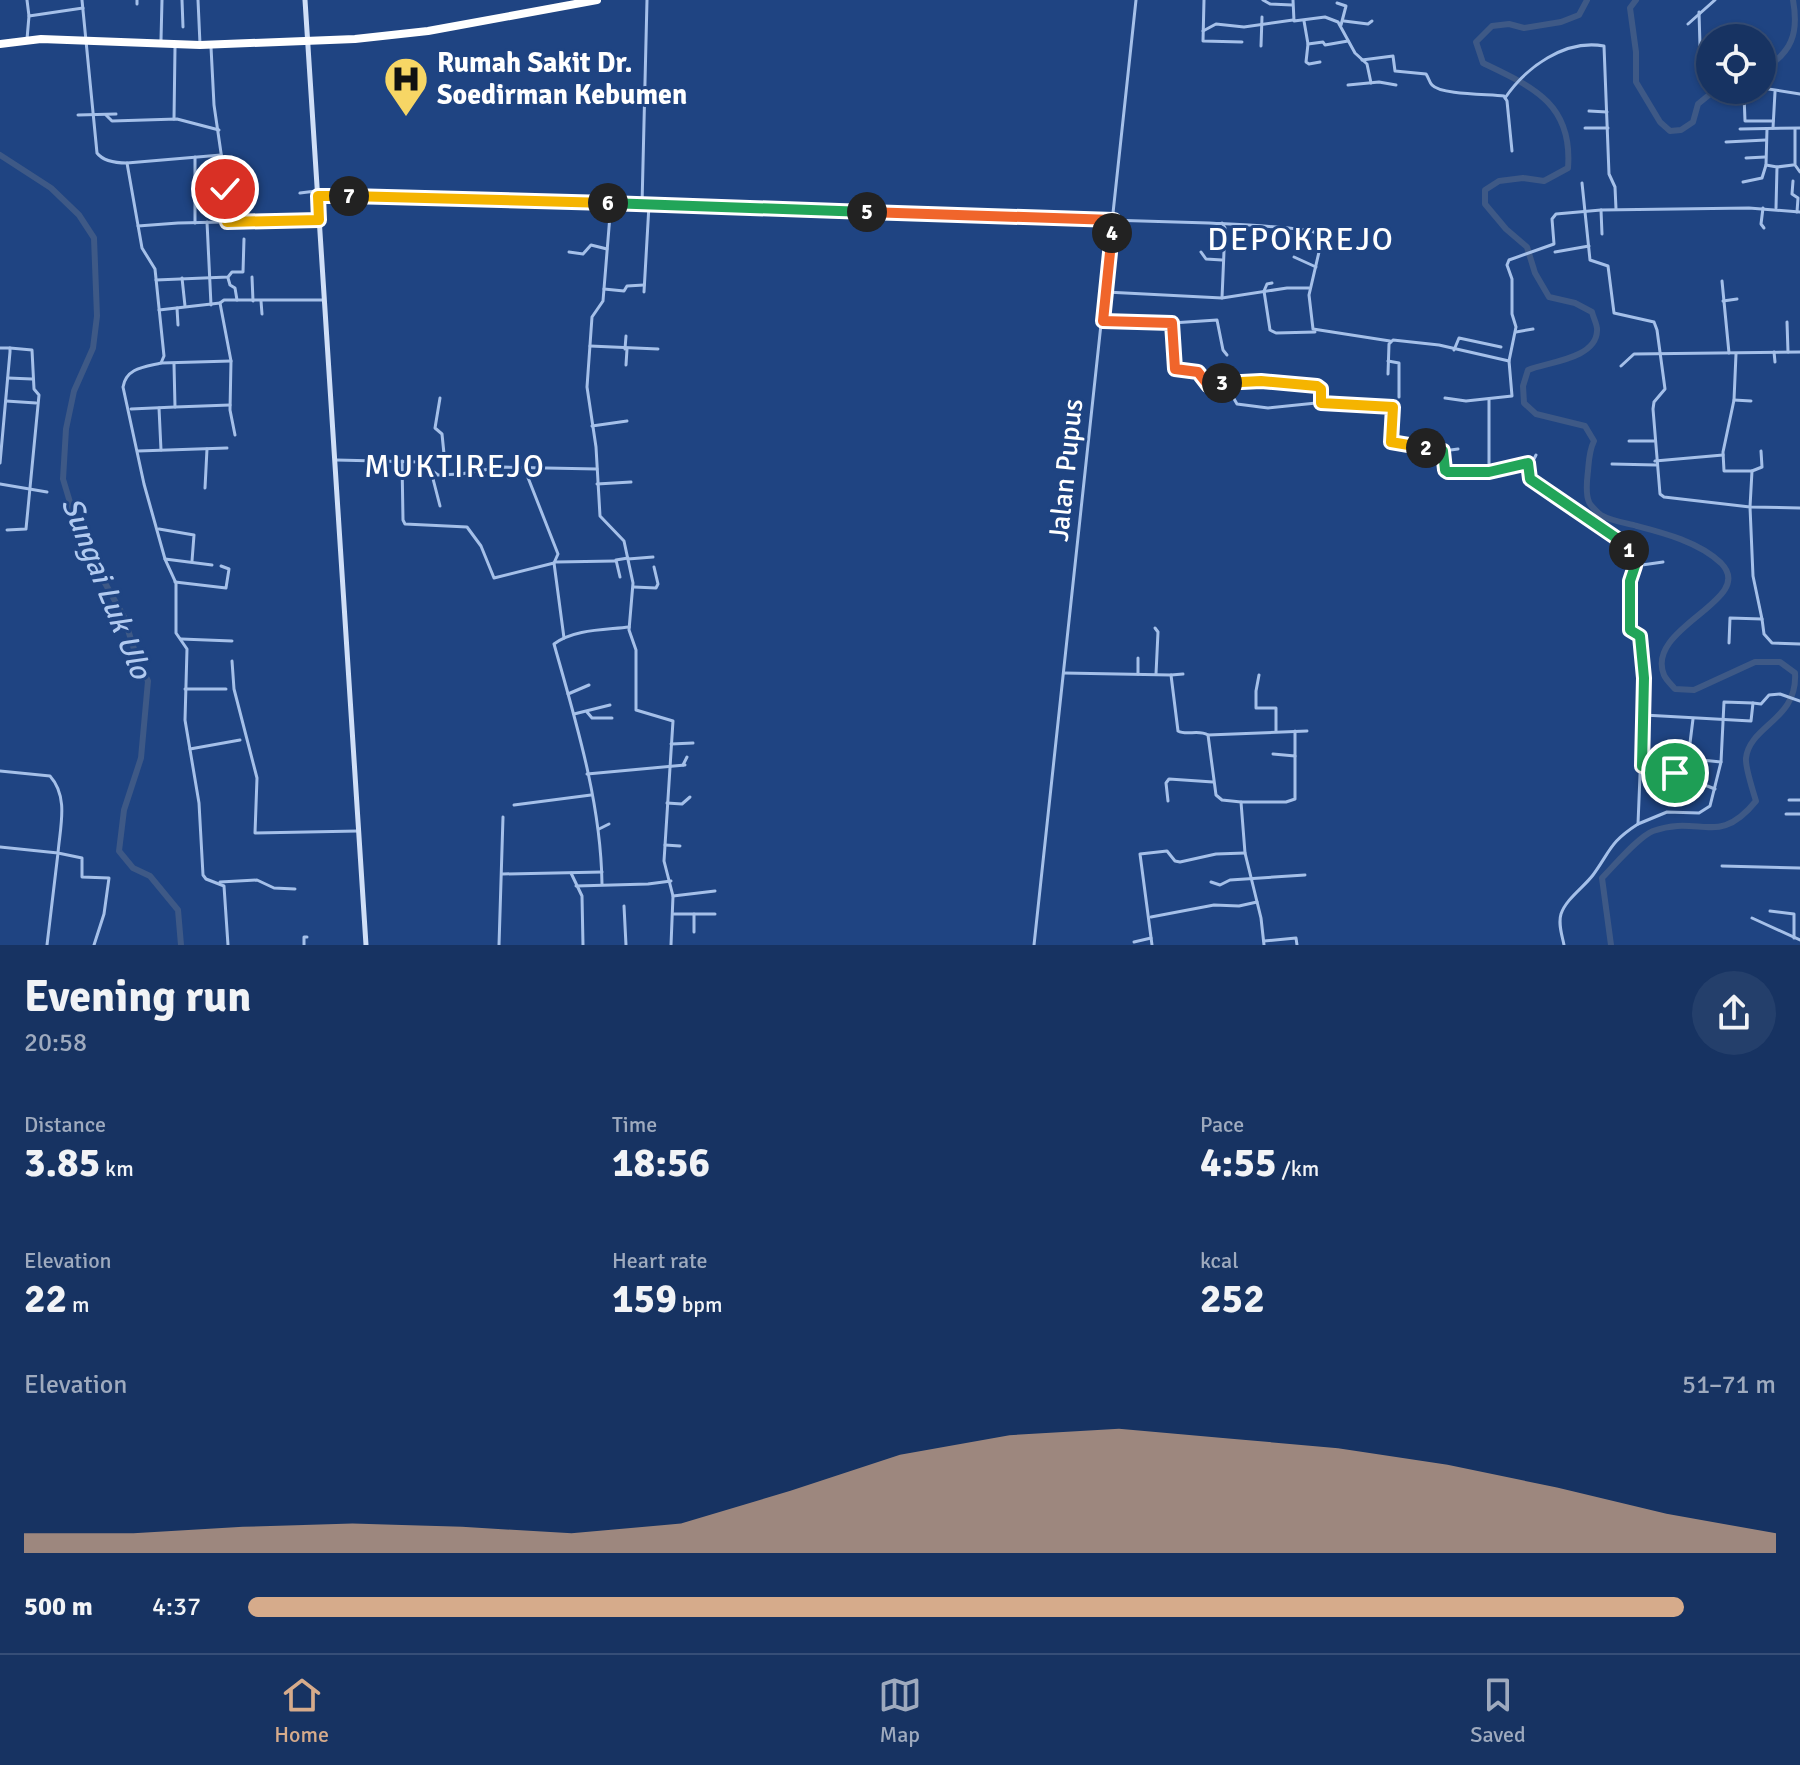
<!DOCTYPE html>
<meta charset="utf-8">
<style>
:root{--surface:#173362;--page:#243f6b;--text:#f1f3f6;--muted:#9eaabe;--line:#364e77;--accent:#d6ab8b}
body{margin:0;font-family:Signika,sans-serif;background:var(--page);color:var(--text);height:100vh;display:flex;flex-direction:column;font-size:30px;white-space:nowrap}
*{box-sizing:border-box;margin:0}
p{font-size:26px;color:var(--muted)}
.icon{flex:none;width:44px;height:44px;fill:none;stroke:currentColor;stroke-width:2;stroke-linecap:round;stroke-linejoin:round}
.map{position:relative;height:945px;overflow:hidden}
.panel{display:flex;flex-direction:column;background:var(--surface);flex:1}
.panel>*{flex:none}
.controls{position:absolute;left:1696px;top:24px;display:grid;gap:16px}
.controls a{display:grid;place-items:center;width:80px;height:80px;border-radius:50%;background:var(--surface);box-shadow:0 2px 6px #0004,0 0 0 2px var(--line);font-size:40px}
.pin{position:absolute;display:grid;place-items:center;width:68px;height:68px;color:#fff;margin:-34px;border:4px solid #fff;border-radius:50%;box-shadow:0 2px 8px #0007}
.km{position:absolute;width:40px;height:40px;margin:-20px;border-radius:50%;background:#222;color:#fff;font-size:22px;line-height:40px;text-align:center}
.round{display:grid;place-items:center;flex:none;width:84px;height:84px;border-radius:42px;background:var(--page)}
.summary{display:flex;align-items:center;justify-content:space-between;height:136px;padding:0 24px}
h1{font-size:44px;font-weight:800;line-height:60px}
.figures{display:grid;grid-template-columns:repeat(3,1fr);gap:12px;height:136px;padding:8px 24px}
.figures div{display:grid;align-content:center}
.figures b{font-size:40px;font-weight:800}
.figures small{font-size:22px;font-weight:400}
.figures p{font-size:22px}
.chart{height:224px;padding:16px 24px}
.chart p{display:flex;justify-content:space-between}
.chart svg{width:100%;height:144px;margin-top:8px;fill:var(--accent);opacity:.7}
ul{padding:0 24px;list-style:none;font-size:26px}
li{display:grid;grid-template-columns:128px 96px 1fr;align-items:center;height:60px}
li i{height:20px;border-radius:10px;background:var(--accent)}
.tabs{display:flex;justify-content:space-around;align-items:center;height:112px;border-top:2px solid var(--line);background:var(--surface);font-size:22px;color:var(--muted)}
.tabs a{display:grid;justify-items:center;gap:4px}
.tabs .on{color:var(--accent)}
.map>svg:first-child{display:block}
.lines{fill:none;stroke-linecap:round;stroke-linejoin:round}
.river{stroke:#3e5986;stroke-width:6}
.street{stroke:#a5c0e9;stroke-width:3}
.secondary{stroke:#d0dff7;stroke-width:5}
.highway{stroke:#fff;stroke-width:8}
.split-1-casing{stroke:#fff;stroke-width:16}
.split-2-casing{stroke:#fff;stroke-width:16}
.split-3-casing{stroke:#fff;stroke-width:16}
.split-4-casing{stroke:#fff;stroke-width:16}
.split-5-casing{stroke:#fff;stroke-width:16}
.split-6-casing{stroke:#fff;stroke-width:16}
.split-7-casing{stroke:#fff;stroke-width:16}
.split-8-casing{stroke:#fff;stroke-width:16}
.split-1{stroke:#22a559;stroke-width:10}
.split-2{stroke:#22a559;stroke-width:10}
.split-3{stroke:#f5b400;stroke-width:10}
.split-4{stroke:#f0652b;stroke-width:10}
.split-5{stroke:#f0652b;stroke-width:10}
.split-6{stroke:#22a559;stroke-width:10}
.split-7{stroke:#f5b400;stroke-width:10}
.split-8{stroke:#f5b400;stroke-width:10}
.labels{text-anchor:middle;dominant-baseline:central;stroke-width:6;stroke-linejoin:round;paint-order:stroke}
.poi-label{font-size:28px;font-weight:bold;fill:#fff;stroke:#1f4482;text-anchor:start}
.street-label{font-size:28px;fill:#fff;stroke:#1f4482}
.water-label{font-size:30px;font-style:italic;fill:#b1caf0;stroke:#1f4482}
.quarter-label{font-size:32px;letter-spacing:2px;fill:#fff;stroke:#1f4482}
</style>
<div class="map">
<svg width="1800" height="945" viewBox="0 0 1800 945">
<rect width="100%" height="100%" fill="#1f4482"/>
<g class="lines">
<g class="river">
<path d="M1587,0l-8,15 -18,7 -37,6 -15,-4 -17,2 -16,16 7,21c50,24 90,41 85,105l-24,13 -21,-3 -24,3 -14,9v14l21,25 21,18 8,26 14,24 26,6 17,9c1,5 6,14 5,19 -1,28 -50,31 -69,39l-5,16 1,17 12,11 49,12 9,15c-5,10 -5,19 -6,30 -1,9 -3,22 1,31 1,3 9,11 12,13 10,6 25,8 36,11 27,7 62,16 84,37 37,37 -77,64 -57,112 2,5 8,10 11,14l19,1 61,-28h25l15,11c3,47 -45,52 -49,85 -1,9 7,33 10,43 -38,47 -56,13 -103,30 -15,6 -39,35 -51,47l9,67"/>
<polyline points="1636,0 1630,8 1636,52 1636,82 1660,122 1670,131 1681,130 1693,122 1698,104 1715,90"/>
<path d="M1762,70c30,-17 37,-37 31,-70"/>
<polyline points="0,155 51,188 79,215 94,238 97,316 93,348 74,391 66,429 63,479 82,542 124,617 138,662 148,681 141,758 124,810 119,851 133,868 150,876 178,910 181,945"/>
</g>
<g class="street">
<polyline points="27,0 29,16 83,8"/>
<path d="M82,0l15,153c6,8 20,10 30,10l15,85 13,21 9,87 -3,7c-17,4 -35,5 -38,24l21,97 21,75 11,24v50l11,16 -2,71 14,83 4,72 3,4 18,7 4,59"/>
<polyline points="137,0 137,4"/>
<polyline points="182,0 183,27"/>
<polyline points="198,0 200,44"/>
<polyline points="1204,0 1203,41 1242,42"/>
<polyline points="1263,0 1270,4 1292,5"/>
<polyline points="1293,0 1294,21 1325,17 1338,22 1355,53 1367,64 1371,83"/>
<polyline points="1337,3 1346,6 1341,25"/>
<polyline points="1699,12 1700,46 1704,54 1710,56"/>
<polyline points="1304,21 1308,44 1306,62 1309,64 1320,62"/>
<polyline points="1344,21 1368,24 1372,21"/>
<polyline points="1688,24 1715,0"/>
<polyline points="1203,31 1216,24 1244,27 1293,20"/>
<polyline points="1717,32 1717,38"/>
<polyline points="27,39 29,16"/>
<polyline points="161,40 162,0"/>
<polyline points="1308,44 1323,42 1325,45 1348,41"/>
<polyline points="1261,46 1262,17"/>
<polyline points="211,47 214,105 227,194 227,222"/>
<path d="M1362,60l31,-4 2,15 31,3c3,4 3,8 6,11 9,10 57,9 72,11l3,5 5,50"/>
<polyline points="1348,85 1379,82 1396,85"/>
<polyline points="1762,88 1800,94"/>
<polyline points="1749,90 1744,95 1745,121 1773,121"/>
<path d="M1505,98c21,-31 60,-59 99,-52l5,128 6,13 1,22"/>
<polyline points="1589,111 1607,112"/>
<polyline points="78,115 116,114"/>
<polyline points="106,115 112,121 177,119 219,130"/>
<polyline points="174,119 175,48"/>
<polyline points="1585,128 1608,128"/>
<polyline points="1773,128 1775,92"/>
<polyline points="1740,129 1800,128"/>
<polyline points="1767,129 1766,165 1777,167 1776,208"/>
<polyline points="1795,129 1795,165 1800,172"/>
<polyline points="1726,142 1766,140"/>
<polyline points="195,157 195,223"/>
<polyline points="1746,158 1765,157"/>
<polyline points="127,163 221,155"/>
<polyline points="1777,167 1793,165"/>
<polyline points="1793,181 1792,194 1798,198 1797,212"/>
<polyline points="1743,182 1762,178 1766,165"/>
<polyline points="1582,183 1590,260 1608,266 1614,313 1654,322 1657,330 1665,389 1654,402 1653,409 1660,494 1664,497 1750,507 1753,576 1762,619 1730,618 1729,643"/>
<polyline points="300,193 316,191"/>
<path d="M318,196l891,27c17,1 99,4 107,10l3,19 -10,43 4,34 77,12"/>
<polyline points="611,203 603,301 592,317 587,387 596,447 600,516 624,541 633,583 629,630 636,650 636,710 673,721 664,861 673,896 671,945"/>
<polyline points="642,205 647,0"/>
<polyline points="1763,208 1761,224 1764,228"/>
<polyline points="1601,210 1602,234"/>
<polyline points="207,222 211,305"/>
<polyline points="138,226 178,223 318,220"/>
<polyline points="569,252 583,254 591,245 607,249"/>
<polyline points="1201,252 1206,259 1222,260"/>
<polyline points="1555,252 1589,246"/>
<polyline points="1294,257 1316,267"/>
<polyline points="252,277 253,301"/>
<polyline points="182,278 185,306"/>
<polyline points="156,280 228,277 232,272 243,272 244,239"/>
<polyline points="1722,281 1729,353"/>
<polyline points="1272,283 1267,284 1264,291 1270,330 1276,333 1315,332"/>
<polyline points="604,289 624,291 627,286 644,285"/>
<polyline points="644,292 649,205"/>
<polyline points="1106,292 1222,298 1287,288 1309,288"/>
<polyline points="1222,298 1225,228 1222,223"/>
<polyline points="237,300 324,300"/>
<polyline points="261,301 262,314"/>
<polyline points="1723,301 1737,299"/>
<polyline points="220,303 224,300 237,300 235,288 230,285 228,278"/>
<polyline points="177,308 178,325"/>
<polyline points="159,310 220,303 231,361 230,410 235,435"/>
<polyline points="1103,321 1172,323 1217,320 1223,350 1227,355"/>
<polyline points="1787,322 1788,352"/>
<polyline points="1172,323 1175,369 1198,372 1208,385 1232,383 1233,397 1237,404 1268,408 1326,402 1342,406 1393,407 1391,442 1442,450 1447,472 1489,472 1528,463"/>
<polyline points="1516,332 1533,329"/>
<polyline points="590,346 658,349"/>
<polyline points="0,348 10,348 10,352 0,463"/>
<polyline points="625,349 626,336"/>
<polyline points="1454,350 1459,338 1501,347"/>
<polyline points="1774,352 1775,362"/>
<polyline points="1736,354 1734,400 1723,452 1724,471 1752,471 1750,507 1800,508"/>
<polyline points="1388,361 1399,363 1399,397"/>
<polyline points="161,363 231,361"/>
<polyline points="174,364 175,407 230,405"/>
<polyline points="626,365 627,349"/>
<polyline points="1621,366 1634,354 1800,352"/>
<polyline points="1388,374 1389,344 1393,340 1439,345 1509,361"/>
<polyline points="8,378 32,379"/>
<polyline points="1233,384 1273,382 1320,387 1321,403"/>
<polyline points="440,398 435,428 442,434 446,474"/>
<polyline points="1445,398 1466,401 1512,396 1509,361 1516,327 1512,314 1512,279 1507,265 1509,260 1554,244 1552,219 1556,214 1601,210 1749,208 1800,212"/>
<polyline points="1489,400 1489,472"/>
<polyline points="1734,400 1751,401"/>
<polyline points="6,401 36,403"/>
<polyline points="159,408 161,450"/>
<polyline points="131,409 175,407"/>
<polyline points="592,426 627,421"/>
<polyline points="1629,441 1654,441"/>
<polyline points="138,451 227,448"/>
<polyline points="1443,451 1458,449"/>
<path d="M1536,455l-3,6 -5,2 2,16 95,65 10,22 -5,15v49l10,4 4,44 -6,146c-28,18 -27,26 -45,51 -9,12 -27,24 -32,39 -3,10 1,21 3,31"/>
<polyline points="336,460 420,462 438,475 461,474 501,467 597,469"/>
<polyline points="402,461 403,520 405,524 467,527 481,546 494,578 554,563"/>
<polyline points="1655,461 1723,455"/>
<polyline points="1612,464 1656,465"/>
<polyline points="525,470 558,554 554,563 564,638"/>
<polyline points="431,471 440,506"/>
<polyline points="1752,471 1762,467 1761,451"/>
<polyline points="0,484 47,492"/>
<polyline points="597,484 631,482"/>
<polyline points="205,488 207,449"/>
<polyline points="159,529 194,535 192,561"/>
<polyline points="7,530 26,529 39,395 34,389 32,350 10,348"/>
<polyline points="165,559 212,565"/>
<polyline points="628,559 653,557"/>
<polyline points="556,562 615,561"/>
<polyline points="1635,566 1663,562"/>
<polyline points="620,577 616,560 628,558"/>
<polyline points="175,582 226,588 229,569 221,566"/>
<polyline points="634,587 656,588 658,584 654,567"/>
<polyline points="1762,619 1764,634 1772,643 1800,644"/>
<polyline points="1155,628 1158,632 1156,674"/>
<polyline points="181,639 232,641"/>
<polyline points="232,661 234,689 257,778 255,833 358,831"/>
<path d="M1064,673l107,2 7,56c9,5 20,-2 30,4l8,60 6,5 19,2 4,51 16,65 3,27"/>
<polyline points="1138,674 1138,658"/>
<polyline points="1171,675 1183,674"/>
<polyline points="1259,675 1256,691 1256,708 1276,708 1276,731"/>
<polyline points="185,689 226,689"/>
<polyline points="568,694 589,685"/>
<polyline points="587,712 592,718 612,718"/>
<polyline points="574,714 610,705"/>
<polyline points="1644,715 1751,721 1753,703 1761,704 1769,695 1780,694 1800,701"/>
<polyline points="1208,735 1307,731"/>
<polyline points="671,744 693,743"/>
<polyline points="190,749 240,740"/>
<polyline points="1273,754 1295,756 1295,731"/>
<polyline points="1642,754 1721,762"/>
<polyline points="1688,759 1693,719"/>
<polyline points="1701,760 1697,782 1715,789"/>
<polyline points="683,765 687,757"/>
<polyline points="1642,766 1674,772 1697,782"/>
<path d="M0,771l50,5c19,21 10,51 8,77l24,5v19l27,1 -5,36 -10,31"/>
<polyline points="587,774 685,765"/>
<polyline points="1789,800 1800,800"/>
<polyline points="1168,801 1166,783 1169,779 1213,782"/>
<polyline points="1241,802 1286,802 1295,799 1295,756"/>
<polyline points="667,803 682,804 690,797"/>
<polyline points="514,805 591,795"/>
<polyline points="1786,814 1800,814"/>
<polyline points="1638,824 1667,812 1699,813 1710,806 1721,762 1724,702 1753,703"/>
<polyline points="599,829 609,824"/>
<polyline points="665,845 680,846"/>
<polyline points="0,847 58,853 47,945"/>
<polyline points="1722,866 1800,868"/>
<polyline points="571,873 582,896 583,945"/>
<polyline points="502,874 602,872"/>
<polyline points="220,882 257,880 274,888 295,889"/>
<polyline points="1211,882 1220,885 1230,880 1305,875"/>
<path d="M602,884c-1,-81 -26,-162 -48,-240 20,-15 51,-14 75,-17"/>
<polyline points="576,886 648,884 671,881"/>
<polyline points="673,896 715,891"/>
<polyline points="624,906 626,945"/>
<polyline points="1770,911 1794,914 1794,938"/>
<polyline points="674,914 715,914"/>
<polyline points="1151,917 1214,905 1239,906 1257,902"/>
<polyline points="1752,918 1800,940"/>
<polyline points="694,932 694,914"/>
<polyline points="1264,941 1296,938 1297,945"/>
<polyline points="1134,942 1151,938"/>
<polyline points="304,945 304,937 307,937"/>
<polyline points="499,945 503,817"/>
<polyline points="1034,945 1136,0"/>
<polyline points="1152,945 1140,854 1167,851 1175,861 1180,862 1216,854 1245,853"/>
</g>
<polyline class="secondary" points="305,0 366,945"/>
<polyline class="highway" points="0,44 41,39 200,45 355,39 428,31 597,0"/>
</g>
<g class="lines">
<g class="split-1-casing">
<polyline id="split-1" points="1629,550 1635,566 1630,581 1630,630 1640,636 1644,678 1642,766 1675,773"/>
</g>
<g class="split-2-casing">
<polyline id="split-2" points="1426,448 1443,451 1445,470 1448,472 1489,472 1528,463 1530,479 1625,544 1629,550"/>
</g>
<g class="split-3-casing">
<polyline id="split-3" points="1222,383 1261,381 1317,386 1321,389 1321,403 1393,407 1391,442 1426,448"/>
</g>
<g class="split-4-casing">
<polyline id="split-4" points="1112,233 1103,321 1172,323 1175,369 1198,372 1208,385 1222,383"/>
</g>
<g class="split-5-casing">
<polyline id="split-5" points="867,212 1114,220 1112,233"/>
</g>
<g class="split-6-casing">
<polyline id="split-6" points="608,203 867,212"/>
</g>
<g class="split-7-casing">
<polyline id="split-7" points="349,196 608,203"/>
</g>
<g class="split-8-casing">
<polyline id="split-8" points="225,189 227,194 227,222 319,220 318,196 349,196"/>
</g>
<use href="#split-1" class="split-1"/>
<use href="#split-2" class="split-2"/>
<use href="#split-3" class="split-3"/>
<use href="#split-4" class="split-4"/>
<use href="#split-5" class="split-5"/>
<use href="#split-6" class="split-6"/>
<use href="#split-7" class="split-7"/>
<use href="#split-8" class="split-8"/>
</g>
<defs>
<g id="hospital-pin" transform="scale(2.3)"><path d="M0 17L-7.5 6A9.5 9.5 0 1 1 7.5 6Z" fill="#f7d665" stroke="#1f4482"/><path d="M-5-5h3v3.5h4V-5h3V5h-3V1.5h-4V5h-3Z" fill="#111"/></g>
</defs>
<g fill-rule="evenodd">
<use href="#hospital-pin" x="406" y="79"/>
</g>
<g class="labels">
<g class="poi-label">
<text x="437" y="63">Rumah Sakit Dr.<tspan x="437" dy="32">Soedirman Kebumen</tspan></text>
</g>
<g class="street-label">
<text transform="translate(1066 470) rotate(-84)">Jalan Pupus</text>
</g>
<g class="water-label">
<text transform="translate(106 588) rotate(68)">Sungai Luk Ulo</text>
</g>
<g class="quarter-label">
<text x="1301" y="239">DEPOKREJO</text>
<text x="455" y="466">MUKTIREJO</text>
</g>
</g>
</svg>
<div class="controls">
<a><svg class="icon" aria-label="locate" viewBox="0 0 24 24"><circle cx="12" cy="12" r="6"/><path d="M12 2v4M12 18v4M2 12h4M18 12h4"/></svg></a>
</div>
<div class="pin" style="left:1675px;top:773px;background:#1e9e55"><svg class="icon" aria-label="arrive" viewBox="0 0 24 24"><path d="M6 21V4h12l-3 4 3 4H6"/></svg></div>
<div class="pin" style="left:225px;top:189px;background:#d93025"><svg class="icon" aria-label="check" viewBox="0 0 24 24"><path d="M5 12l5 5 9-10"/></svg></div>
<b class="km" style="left:1629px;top:550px">1</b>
<b class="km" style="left:1426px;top:448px">2</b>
<b class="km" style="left:1222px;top:383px">3</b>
<b class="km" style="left:1112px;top:233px">4</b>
<b class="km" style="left:867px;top:212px">5</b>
<b class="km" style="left:608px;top:203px">6</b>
<b class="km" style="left:349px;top:196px">7</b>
</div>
<section class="panel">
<div class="summary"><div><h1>Evening run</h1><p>20:58</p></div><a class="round"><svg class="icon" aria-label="share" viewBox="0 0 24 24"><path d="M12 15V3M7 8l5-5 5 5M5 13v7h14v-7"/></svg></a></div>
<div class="figures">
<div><p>Distance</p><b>3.85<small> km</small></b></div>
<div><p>Time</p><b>18:56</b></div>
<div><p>Pace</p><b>4:55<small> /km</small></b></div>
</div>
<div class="figures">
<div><p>Elevation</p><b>22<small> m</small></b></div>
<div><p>Heart rate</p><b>159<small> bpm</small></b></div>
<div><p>kcal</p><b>252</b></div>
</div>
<div class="chart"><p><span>Elevation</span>51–71 m</p>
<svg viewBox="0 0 160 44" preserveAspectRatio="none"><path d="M0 44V38L10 38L20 36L30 35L40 36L50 38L60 35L70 25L80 14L90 8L100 6L110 9L120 12L130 17L140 24L150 32L160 38V44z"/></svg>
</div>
<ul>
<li><b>500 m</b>4:37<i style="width:94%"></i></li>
</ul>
</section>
<nav class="tabs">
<a class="on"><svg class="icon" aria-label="home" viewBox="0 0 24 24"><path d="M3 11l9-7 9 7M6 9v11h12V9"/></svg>Home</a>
<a><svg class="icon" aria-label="map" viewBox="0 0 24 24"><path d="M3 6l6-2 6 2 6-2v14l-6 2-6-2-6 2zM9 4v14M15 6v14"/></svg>Map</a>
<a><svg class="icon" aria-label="saved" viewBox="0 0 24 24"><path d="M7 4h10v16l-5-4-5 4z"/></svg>Saved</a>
</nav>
